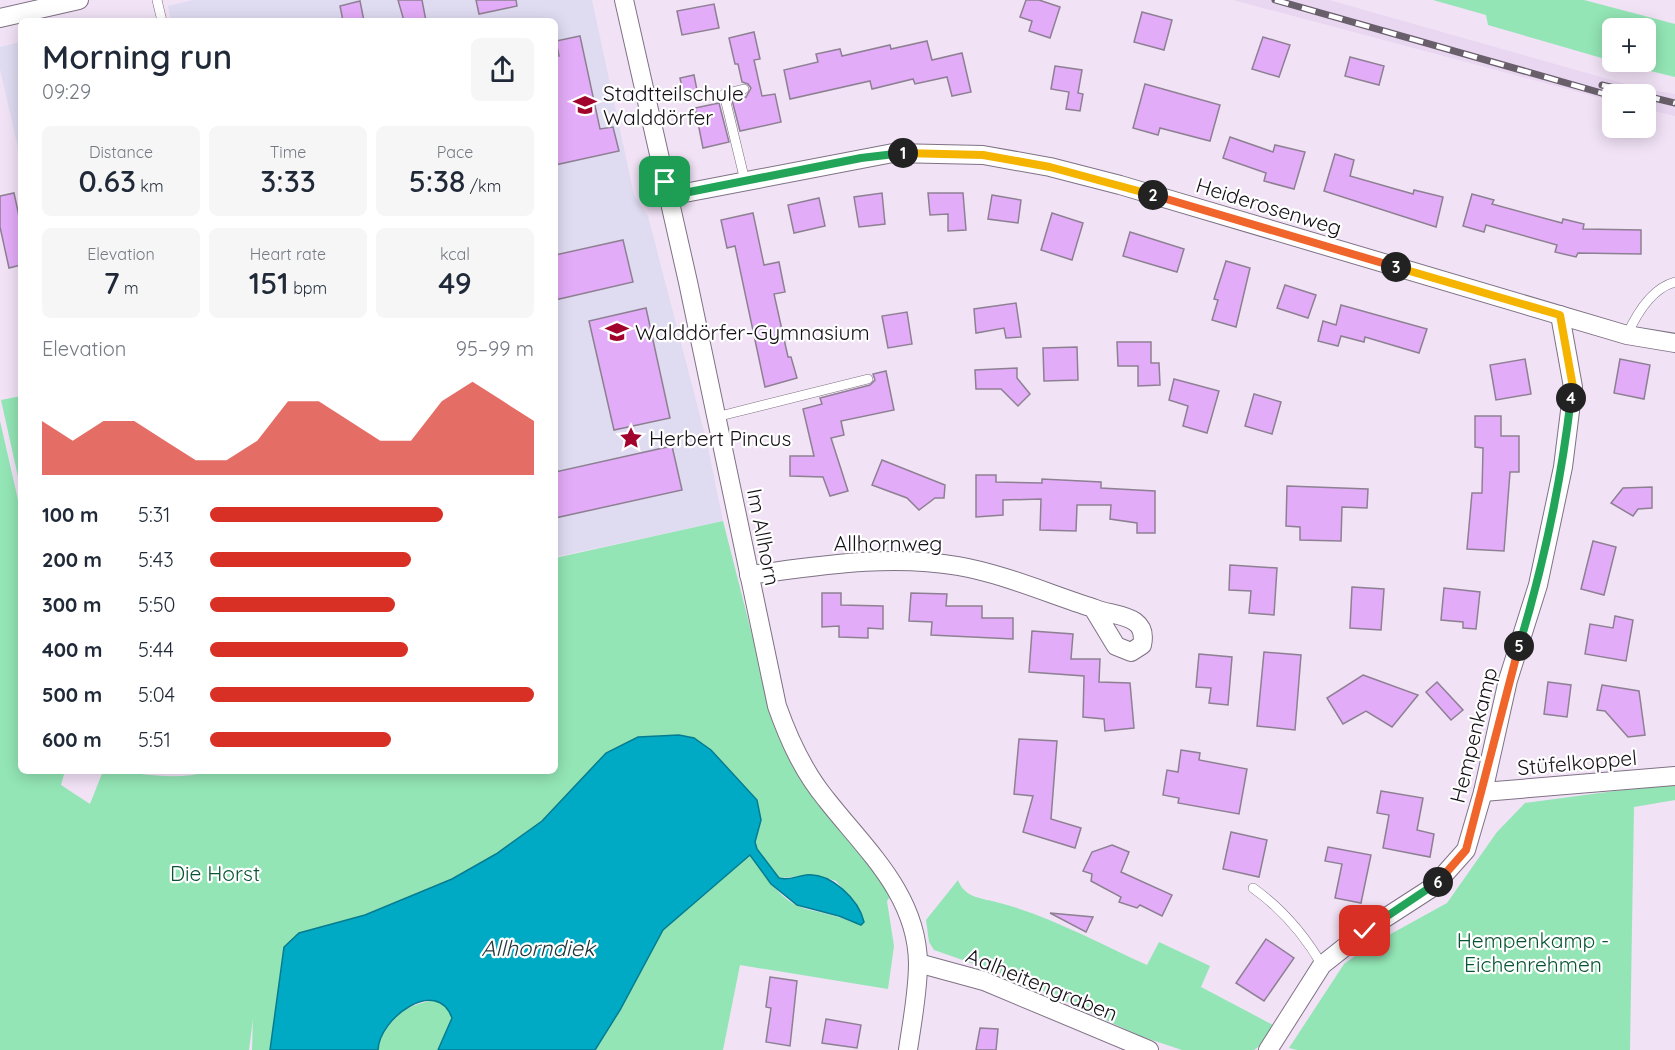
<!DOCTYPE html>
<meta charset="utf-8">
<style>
:root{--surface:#fff;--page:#f6f6f7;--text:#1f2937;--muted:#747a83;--accent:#d93025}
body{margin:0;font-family:Quicksand,sans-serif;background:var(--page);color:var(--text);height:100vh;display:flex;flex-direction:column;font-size:22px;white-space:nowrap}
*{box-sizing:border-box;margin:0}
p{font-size:20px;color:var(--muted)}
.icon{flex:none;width:33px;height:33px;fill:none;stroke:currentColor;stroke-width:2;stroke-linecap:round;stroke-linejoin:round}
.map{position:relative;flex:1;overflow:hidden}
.drawer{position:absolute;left:18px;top:18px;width:540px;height:756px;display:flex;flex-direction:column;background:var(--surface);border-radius:9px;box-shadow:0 3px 15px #0003}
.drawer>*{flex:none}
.fabs{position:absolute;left:1602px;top:18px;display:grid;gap:12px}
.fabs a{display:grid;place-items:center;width:54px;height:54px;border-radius:9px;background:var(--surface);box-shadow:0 3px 15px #0003;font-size:30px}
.pin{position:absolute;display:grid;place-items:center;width:51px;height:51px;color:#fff;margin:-26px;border-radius:12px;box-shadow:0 3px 9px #0006}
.km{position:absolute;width:30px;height:30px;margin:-15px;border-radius:50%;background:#222;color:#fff;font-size:16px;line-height:30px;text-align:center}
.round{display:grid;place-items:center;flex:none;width:63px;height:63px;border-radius:9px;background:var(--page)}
.summary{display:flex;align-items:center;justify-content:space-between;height:102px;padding:0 24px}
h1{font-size:33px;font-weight:600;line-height:45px}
.stats{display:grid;grid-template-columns:repeat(3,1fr);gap:9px;height:102px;padding:6px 24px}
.stats div{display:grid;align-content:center;border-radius:9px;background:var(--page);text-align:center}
.stats b{font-size:30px;font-weight:600}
.stats small{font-size:16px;font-weight:400}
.stats p{font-size:16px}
.chart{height:168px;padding:12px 24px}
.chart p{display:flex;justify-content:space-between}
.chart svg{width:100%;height:108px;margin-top:6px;fill:var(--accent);opacity:.7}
ul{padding:0 24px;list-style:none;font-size:20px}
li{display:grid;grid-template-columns:96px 72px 1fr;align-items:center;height:45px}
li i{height:15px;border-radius:8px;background:var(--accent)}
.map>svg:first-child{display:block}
.built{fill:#e9d6f1}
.education{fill:#dfdbf1}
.green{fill:#93e5b5}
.water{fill:#00aac5;stroke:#067c91;stroke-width:1.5}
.building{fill:#e3acf8;stroke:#8e8093;stroke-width:1.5}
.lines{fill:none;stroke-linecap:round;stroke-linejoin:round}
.lane-casing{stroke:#7f7284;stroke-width:10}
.street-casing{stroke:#7f7284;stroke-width:20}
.lane{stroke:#fff;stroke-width:9}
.street{stroke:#fff;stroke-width:18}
.rail-casing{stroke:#685f6b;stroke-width:7}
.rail{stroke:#fff;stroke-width:4.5;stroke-dasharray:14;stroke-linecap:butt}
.split-1-casing{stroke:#fff;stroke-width:12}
.split-2-casing{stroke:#fff;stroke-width:12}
.split-3-casing{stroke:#fff;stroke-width:12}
.split-4-casing{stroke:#fff;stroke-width:12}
.split-5-casing{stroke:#fff;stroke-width:12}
.split-6-casing{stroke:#fff;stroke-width:12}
.split-7-casing{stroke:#fff;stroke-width:12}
.split-1{stroke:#22a559;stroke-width:8}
.split-2{stroke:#f5b400;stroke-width:8}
.split-3{stroke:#f0652b;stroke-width:8}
.split-4{stroke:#f5b400;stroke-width:8}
.split-5{stroke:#22a559;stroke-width:8}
.split-6{stroke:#f0652b;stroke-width:8}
.split-7{stroke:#22a559;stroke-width:8}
.labels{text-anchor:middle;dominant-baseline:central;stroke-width:4.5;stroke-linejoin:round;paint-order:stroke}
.poi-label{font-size:21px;fill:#151017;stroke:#fff;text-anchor:start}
.street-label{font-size:21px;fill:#151017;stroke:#fff}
.park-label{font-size:21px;fill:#095533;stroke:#fff}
.water-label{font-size:22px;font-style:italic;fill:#21383d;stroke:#fff}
</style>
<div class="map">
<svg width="1675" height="1050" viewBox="0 0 1675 1050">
<rect width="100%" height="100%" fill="#f1e2f6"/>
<polygon class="built" points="1233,0 1329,0 1640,88 1675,94 1675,116 1646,109 1646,94 1612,94 1612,101"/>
<g class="education">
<polygon points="194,0 592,0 634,195 648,216 707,443 723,521 555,557 555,21 171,21 168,6"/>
<polygon points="21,42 21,161 0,69 0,47"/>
</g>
<g class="green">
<polygon points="1433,0 1584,0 1675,24 1675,77 1614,62 1646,62 1646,28 1612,28 1612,61 1488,25 1486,15"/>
<polygon points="21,396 21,490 1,400"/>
<path d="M0,421l21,92v258h44l-4,14 29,19 13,-33c37,0 69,12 106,0h346v-213l168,-37 53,208c26,61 76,113 117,164l-6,8 7,45 -6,43 -148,-24 -17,85h-128l25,-40 43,-80 87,-76c15,21 30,48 56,55 16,4 30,6 45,13l11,-9 -26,-32 -20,-6 -37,3 -22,-29 -2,-7 6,-22 -4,-20 -46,-50 -17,-12 -15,-3 -41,2 -32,16 -64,68 -46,33 -44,25 -87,36 -66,18 -15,14 -14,103h-18l1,-31 -4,31h-249z"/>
<polygon points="1675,783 1675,800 1634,807 1630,1050 1297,1050 1289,1048 1344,964 1369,946 1447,903 1497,832 1525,803"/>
<path d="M958,880c6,17 22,18 38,22 52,13 102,41 151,63l12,-23 51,24 -9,21 74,39 -11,17 -10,7h-72l-42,-14 -120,-56 -86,-30 -5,-8 -3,-22z"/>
<path d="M437,1000l11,6 4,12 -14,32h-60c1,-31 31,-47 59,-50z"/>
</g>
<path class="water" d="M679,735l15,3 17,12 46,50 4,20 -6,22 2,7 22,29c9,3 18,-2 27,-3 25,-3 53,25 58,47l-3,3 -22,-9 -42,-11 -26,-21 -21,-29 -87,75 -43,80 -25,40h-157l14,-32c-15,-42 -73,0 -74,32h-108l14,-103 15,-14 66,-18 87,-36 44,-25 46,-33 64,-68 32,-16z"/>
<g class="building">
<polygon points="398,0 422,0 426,21 404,21"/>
<polygon points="476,0 516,0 517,6 479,14"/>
<polygon points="1026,0 1039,0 1060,7 1050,38 1029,31 1032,21 1020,17"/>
<polygon points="360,1 364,21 343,21 340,6"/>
<polygon points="714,4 719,28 682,35 677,11"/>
<polygon points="1142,12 1172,20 1164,50 1134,42"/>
<polygon points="754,32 760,59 754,60 762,96 775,94 781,122 740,131 732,100 746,97 751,88 748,84 742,82 738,64 735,64 729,38"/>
<polygon points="580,36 600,129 613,127 619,151 555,165 555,57 559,56 556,41"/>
<polygon points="1263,37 1290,45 1279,77 1252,69"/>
<polygon points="927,41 932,60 962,53 971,92 952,96 947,77 915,84 913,79 872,89 870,81 790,99 784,70 818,62 816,54 840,49 842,56 890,45 891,49"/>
<polygon points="1350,57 1384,66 1379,85 1345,76"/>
<polygon points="1055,66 1082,70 1078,93 1083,94 1080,111 1066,109 1069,92 1051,89"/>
<polygon points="694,75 697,90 683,93 680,78"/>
<polygon points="1145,84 1220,105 1210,141 1160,128 1158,135 1133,128"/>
<polygon points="719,103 729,142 703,148 695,108"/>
<polygon points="1230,137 1273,152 1275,145 1305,152 1294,189 1264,181 1266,173 1223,158"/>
<polygon points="1335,154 1354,160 1350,176 1413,194 1414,190 1443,197 1436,227 1324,191"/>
<polygon points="14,193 21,225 21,265 9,268 0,227 0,196"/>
<polygon points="882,193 885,224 859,227 854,197"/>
<polygon points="928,193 963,193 966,230 948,231 948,214 930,215"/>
<polygon points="1472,194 1494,200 1492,204 1562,223 1563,219 1584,224 1583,229 1641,230 1641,254 1578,253 1576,257 1555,252 1557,245 1486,225 1484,232 1463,226"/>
<polygon points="992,195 1021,200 1018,223 988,219"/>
<polygon points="819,198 825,226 794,233 788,205"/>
<polygon points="753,213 764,265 779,262 785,292 774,294 788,357 791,357 797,378 765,387 735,246 727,248 721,220"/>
<polygon points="1052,213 1083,223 1072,260 1041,250"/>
<polygon points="1130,232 1184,249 1177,272 1123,256"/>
<polygon points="623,240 633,282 555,300 555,255"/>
<polygon points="1226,261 1250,268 1236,327 1212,320 1218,300 1214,299"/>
<polygon points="1285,285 1316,295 1308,318 1277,308"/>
<polygon points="1016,303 1021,337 1006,338 1004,328 976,333 974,309"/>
<polygon points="1341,305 1427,329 1419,353 1365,337 1364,342 1341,336 1338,346 1318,341 1323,321 1336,325"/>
<polygon points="646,308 670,418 614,430 589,321"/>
<polygon points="907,312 912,344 888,348 882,316"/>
<polygon points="1117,342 1151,342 1151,363 1159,363 1160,385 1138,386 1138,366 1118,366"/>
<polygon points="1077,347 1078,380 1044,381 1043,348"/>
<polygon points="1525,359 1531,394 1496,400 1490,365"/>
<polygon points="1620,359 1650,365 1644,399 1614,393"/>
<polygon points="1017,368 1017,378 1030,394 1018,406 1001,389 976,389 975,370"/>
<polygon points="886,371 894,410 841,421 844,435 831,438 848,491 830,496 823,477 790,476 790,456 814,456 803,409 822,404 820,398 870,385 875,380 873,374"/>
<polygon points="1174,379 1219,391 1207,433 1183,426 1188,406 1169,400"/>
<polygon points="1254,394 1281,402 1272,434 1245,426"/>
<polygon points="1475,416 1501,416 1501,436 1519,436 1519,472 1510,472 1504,551 1467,549 1472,493 1482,493 1483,448 1475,447"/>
<polygon points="672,446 682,490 555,518 555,472"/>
<polygon points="882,460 945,485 944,498 935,498 919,510 907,498 872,485"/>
<polygon points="976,475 996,475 996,482 1042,483 1042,479 1101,482 1101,488 1155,491 1155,533 1137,533 1137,523 1110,519 1111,505 1077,505 1076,531 1040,530 1041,499 1003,500 1003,515 976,517"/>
<polygon points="1287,486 1368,489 1367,508 1342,507 1341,541 1300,540 1300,527 1286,526"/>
<polygon points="1652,487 1652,508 1638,509 1633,516 1611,503 1623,488"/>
<polygon points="1593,541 1616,547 1604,595 1581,589"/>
<polygon points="1230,565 1277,568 1274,615 1249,613 1251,591 1229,590"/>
<polygon points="1352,587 1384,589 1381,630 1350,628"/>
<polygon points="1444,588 1480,592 1476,629 1463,628 1463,622 1441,620"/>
<polygon points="822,593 841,593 841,605 883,606 883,629 868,628 868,638 839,637 839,626 822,627"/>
<polygon points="911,593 947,594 946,606 982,606 982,618 1013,618 1013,639 931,635 932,622 909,621"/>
<polygon points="1615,616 1633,620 1626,661 1585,654 1590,624 1613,628"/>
<polygon points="1032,631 1073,634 1071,659 1100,659 1099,682 1130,683 1134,728 1105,731 1104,719 1083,717 1084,676 1029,672"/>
<polygon points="1264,652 1301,655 1295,730 1257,726"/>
<polygon points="1199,654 1232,657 1228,705 1209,703 1211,688 1196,687"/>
<polygon points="1363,675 1418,695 1392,727 1366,711 1343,724 1327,698"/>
<polygon points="1437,682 1463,710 1451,720 1426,692"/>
<polygon points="1548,682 1571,685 1567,717 1544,714"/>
<polygon points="1602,685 1639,691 1645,735 1628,737 1605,711 1597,710"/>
<polygon points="1019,739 1057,741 1051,819 1081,828 1075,848 1023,832 1033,796 1014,794"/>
<polygon points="1181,750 1200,753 1199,760 1247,769 1239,814 1178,803 1179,798 1163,795 1167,770 1178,772"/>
<polygon points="1381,791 1423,798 1417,830 1434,834 1430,857 1383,848 1389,815 1377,813"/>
<polygon points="1231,832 1267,840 1259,877 1223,869"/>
<polygon points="1112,845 1129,852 1121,872 1172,895 1162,916 1140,905 1137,908 1119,902 1121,897 1091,881 1092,874 1083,871 1092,852"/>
<polygon points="1328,847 1371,855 1361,903 1335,898 1342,864 1325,861"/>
<polygon points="1050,913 1093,917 1086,932"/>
<polygon points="1266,939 1294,958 1264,1001 1236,983"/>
<polygon points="770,977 797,981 790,1046 766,1042 771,1008 766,1007"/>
<polygon points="826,1019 861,1025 857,1048 822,1043"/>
<polygon points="980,1028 998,1029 996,1050 976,1050"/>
</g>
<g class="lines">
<g class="lane-casing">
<g id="lane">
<polyline points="157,0 162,21"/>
<polyline points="744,89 724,94 745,181"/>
<path d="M1627,335c9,-20 25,-47 48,-53"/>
<polyline points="716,417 868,379"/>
<path d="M1253,888c28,20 52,48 69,77"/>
</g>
</g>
<g class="street-casing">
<g id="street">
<path d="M624,0l64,282 89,424c12,34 26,65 49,93 39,50 91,95 92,164 0,29 -6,59 -10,87"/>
<polyline points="0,18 79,0"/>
<polyline points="669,196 893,153 983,155 1050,167 1120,185 1627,335 1675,343"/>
<path d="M749,575c70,-9 139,-21 209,-9 46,8 91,28 135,42 20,9 56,5 49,37l-11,7 -15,-6 -23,-38"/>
<polyline points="1483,792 1675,776"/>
<polyline points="918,963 984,981 1149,1050"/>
<polyline points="1268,1050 1322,965 1365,931 1433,887 1466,850 1483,792 1508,680 1538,585 1563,467 1573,387 1560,315"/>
</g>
</g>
<use href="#lane" class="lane"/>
<use href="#street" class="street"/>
<g class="rail-casing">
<g id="rail">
<polyline points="1275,0 1612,96"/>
<polyline points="1602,85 1639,94"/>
<polyline points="1646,96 1675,103"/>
</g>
</g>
<use href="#rail" class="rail"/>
</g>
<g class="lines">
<g class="split-1-casing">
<polyline id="split-1" points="665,182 669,196 861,158 903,153"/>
</g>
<g class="split-2-casing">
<polyline id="split-2" points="903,153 983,155 1050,167 1153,195"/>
</g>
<g class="split-3-casing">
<polyline id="split-3" points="1153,195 1396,267"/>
</g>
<g class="split-4-casing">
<polyline id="split-4" points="1396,267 1560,315 1573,387 1571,398"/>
</g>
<g class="split-5-casing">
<path id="split-5" d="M1519,646c25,-82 42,-164 52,-248"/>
</g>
<g class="split-6-casing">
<polyline id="split-6" points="1438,882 1466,850 1519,646"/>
</g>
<g class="split-7-casing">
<polyline id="split-7" points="1365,931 1438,882"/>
</g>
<use href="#split-1" class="split-1"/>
<use href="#split-2" class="split-2"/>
<use href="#split-3" class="split-3"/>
<use href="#split-4" class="split-4"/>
<use href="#split-5" class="split-5"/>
<use href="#split-6" class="split-6"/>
<use href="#split-7" class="split-7"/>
</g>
<defs>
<g id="school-bare" transform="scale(1.8)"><path d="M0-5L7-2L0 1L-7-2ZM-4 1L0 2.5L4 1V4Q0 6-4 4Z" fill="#a2032d" stroke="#fff" stroke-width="2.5" paint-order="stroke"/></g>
<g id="sight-bare" transform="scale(1.8)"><path d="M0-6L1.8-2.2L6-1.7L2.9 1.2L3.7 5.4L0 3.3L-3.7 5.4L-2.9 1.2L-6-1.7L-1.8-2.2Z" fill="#a2032d" stroke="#fff" stroke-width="2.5" paint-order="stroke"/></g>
</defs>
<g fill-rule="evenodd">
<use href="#school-bare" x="585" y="105"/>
<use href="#school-bare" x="617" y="332"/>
<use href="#sight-bare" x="631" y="438"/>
</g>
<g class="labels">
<g class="poi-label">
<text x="603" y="93">Stadtteilschule<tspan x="603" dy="24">Walddörfer</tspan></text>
<text x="635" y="332">Walddörfer-Gymnasium</text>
<text x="649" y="438">Herbert Pincus</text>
</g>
<g class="street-label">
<text transform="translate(1269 206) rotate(17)">Heiderosenweg</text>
<text transform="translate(764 537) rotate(79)">Im Allhorn</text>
<text x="888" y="543">Allhornweg</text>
<text transform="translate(1473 735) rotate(-76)">Hempenkamp</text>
<text transform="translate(1577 762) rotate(-5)">Stüfelkoppel</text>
<text transform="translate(1042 984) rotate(22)">Aalheitengraben</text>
</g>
<g class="park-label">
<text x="215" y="873">Die Horst</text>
<text x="1533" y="940">Hempenkamp -<tspan x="1533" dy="24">Eichenrehmen</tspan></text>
</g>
<g class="water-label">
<text x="538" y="948">Allhorndiek</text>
</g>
</g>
</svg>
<div class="fabs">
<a>+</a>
<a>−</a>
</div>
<div class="pin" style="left:665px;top:182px;background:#1e9e55"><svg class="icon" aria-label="arrive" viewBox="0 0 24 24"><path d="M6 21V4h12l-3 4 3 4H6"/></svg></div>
<div class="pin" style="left:1365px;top:931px;background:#d93025"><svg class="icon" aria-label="check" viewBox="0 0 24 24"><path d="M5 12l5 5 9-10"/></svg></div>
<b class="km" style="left:903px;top:153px">1</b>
<b class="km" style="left:1153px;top:195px">2</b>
<b class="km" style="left:1396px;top:267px">3</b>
<b class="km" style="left:1571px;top:398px">4</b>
<b class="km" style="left:1519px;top:646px">5</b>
<b class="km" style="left:1438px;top:882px">6</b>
<section class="drawer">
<div class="summary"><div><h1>Morning run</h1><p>09:29</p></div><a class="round"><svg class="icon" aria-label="share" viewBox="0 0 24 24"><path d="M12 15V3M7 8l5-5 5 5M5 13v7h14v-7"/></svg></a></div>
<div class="stats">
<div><p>Distance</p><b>0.63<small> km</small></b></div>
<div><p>Time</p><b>3:33</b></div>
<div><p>Pace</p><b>5:38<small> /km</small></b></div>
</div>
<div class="stats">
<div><p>Elevation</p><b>7<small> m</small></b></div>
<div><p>Heart rate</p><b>151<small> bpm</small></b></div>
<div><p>kcal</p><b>49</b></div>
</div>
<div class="chart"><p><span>Elevation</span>95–99 m</p>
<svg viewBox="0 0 160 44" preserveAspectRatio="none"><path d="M0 44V22L10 30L20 22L30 22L40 30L50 38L60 38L70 30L80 14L90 14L100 22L110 30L120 30L130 14L140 6L150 14L160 22V44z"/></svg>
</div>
<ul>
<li><b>100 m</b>5:31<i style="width:72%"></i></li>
<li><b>200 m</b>5:43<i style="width:62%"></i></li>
<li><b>300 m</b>5:50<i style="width:57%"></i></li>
<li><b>400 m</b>5:44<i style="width:61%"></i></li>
<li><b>500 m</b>5:04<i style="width:100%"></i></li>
<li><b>600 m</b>5:51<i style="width:56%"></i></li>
</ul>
</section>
</div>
